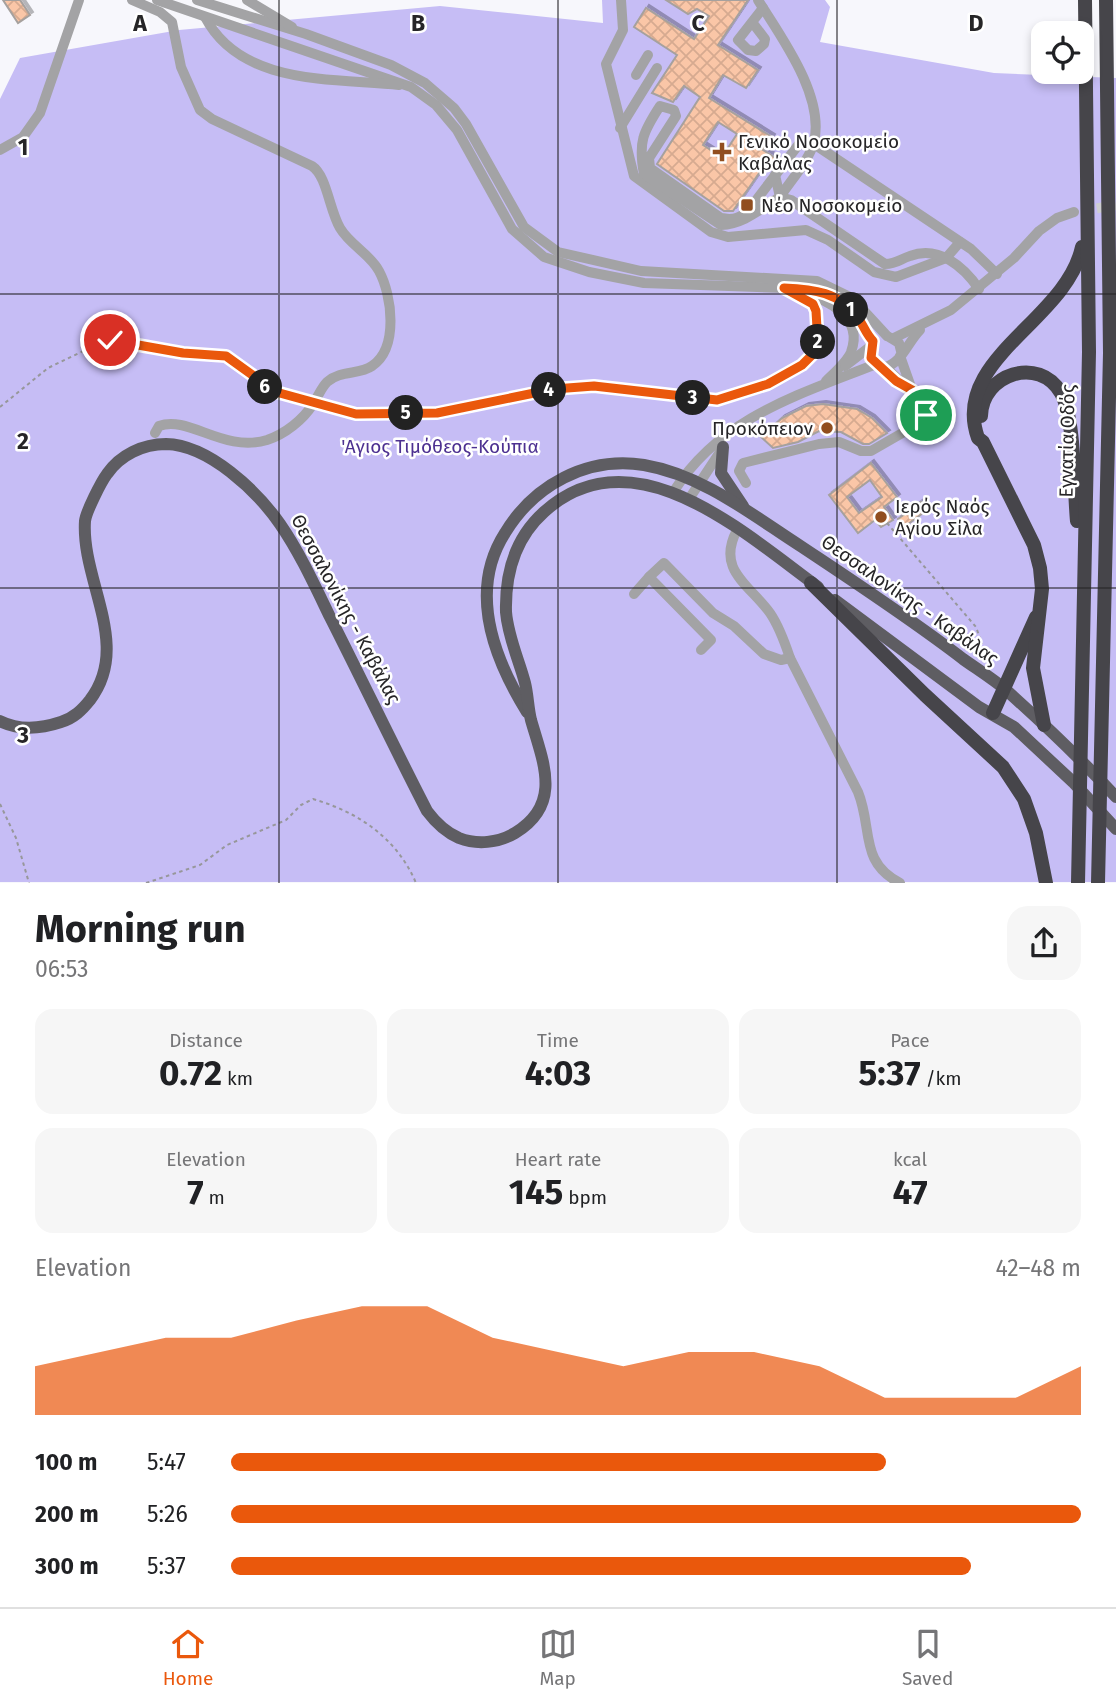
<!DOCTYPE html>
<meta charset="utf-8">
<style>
:root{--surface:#fff;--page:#f6f6f6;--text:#202124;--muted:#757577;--line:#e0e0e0;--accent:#ea580c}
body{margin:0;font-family:"Fira Sans",sans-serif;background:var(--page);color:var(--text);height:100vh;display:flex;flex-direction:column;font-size:26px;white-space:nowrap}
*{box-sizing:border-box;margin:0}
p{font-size:23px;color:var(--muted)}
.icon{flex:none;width:38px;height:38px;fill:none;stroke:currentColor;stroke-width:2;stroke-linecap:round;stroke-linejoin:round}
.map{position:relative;height:883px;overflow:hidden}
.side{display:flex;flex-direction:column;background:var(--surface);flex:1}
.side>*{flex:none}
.controls{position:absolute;left:1031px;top:21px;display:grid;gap:14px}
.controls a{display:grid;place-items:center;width:63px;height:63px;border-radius:14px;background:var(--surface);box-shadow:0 4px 10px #0003;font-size:35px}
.pin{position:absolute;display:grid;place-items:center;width:60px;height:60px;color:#fff;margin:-30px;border:4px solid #fff;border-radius:50%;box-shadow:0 2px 7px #0007}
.km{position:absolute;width:35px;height:35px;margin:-18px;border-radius:50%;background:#222;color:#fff;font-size:19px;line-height:35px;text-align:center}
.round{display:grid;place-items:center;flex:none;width:74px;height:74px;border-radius:21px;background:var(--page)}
.overview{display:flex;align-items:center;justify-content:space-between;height:119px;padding:0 35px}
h1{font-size:38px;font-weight:700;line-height:52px}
.figures{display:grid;grid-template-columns:repeat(3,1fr);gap:10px;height:119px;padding:7px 35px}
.figures div{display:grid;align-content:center;border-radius:18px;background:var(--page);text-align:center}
.figures b{font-size:35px;font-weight:700}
.figures small{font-size:19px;font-weight:400}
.figures p{font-size:19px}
.chart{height:196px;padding:14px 35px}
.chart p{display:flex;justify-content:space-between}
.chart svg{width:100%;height:126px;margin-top:7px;fill:var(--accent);opacity:.7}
ul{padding:0 35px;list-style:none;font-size:23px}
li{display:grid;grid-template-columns:112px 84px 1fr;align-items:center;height:52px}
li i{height:18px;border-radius:9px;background:var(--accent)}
.dock{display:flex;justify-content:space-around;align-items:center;height:98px;border-top:2px solid var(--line);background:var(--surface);font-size:19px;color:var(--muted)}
.dock a{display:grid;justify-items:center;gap:4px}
.dock .on{color:var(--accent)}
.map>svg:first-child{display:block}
.park{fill:#c6bdf5}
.building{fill:url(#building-cross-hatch);stroke:#a6a19e;stroke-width:2;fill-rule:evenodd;filter:url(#shadow)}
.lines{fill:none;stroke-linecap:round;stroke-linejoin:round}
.minor-tunnel{stroke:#cdcdd1;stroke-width:10;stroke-dasharray:10 5;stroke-linecap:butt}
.path{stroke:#97979a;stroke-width:2;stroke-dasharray:3.5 3.5;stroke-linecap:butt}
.minor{stroke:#a3a3a5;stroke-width:10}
.major{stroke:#5e5d62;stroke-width:12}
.highway{stroke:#46454a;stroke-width:14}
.route-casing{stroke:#fff;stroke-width:14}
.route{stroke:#ea580c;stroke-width:9}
.grid{fill:none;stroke:#262527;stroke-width:2;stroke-opacity:0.55}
.poi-dot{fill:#914e1f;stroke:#fff;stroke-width:2.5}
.labels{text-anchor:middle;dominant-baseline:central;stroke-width:5;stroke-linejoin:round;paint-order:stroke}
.poi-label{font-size:19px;fill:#262527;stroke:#fff;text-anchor:start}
.street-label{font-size:19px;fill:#262527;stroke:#fff}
.park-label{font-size:19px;fill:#4d3191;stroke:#fff}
.grid-label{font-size:23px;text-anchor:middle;font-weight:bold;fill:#262527;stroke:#fff;stroke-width:5;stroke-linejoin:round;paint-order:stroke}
</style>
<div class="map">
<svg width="1116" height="883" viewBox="0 0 1116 883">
<defs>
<pattern id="building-cross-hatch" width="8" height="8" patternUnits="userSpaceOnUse" patternTransform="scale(1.75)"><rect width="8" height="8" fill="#fac6a7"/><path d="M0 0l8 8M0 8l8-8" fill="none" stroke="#d6aa90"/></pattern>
<filter id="shadow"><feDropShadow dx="3" dy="-3" stdDeviation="0" flood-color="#0004"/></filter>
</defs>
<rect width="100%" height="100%" fill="#f7f7fc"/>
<polygon class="park" points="602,0 825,0 830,7 820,42 994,73 1116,78 1116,882 0,882 0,99 20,58 179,30 440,6 603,23"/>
<g class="building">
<polygon points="3,0 20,0 30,15 18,23"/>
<path d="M666,0h82l-30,45 40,25 -12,18 -23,-13 -14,23 63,39 -9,13 14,9 -6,8 -9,2 -29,42h-9l-67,-47 43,-67 -16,-11 -11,16 -21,-9 25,-38 -43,-28 12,-19 48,31 15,-23 -12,-7 -9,5zM718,122l19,12 -15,23 -19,-12z"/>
<polygon points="823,404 857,409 872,418 887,433 869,444 863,444 841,432 819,431 798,442 773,448 761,437 782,418 806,406"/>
<path d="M871,463l26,34 -13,10 9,13 -12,7 -6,-7 -17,13 -29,-38zM870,480l12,17 -23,16 -12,-16z"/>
<polygon points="921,502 927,510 904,527 898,519"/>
</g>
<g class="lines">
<polyline class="minor-tunnel" points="1082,211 1116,205"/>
<g class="path">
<polyline points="0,407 48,368 104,341 116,340 183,353 226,356 265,387 302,401"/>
<path d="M324,407c60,14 124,6 184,-6 29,-6 54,-14 84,-15 41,-1 85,20 126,13 35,-6 82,-23 100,-54l-4,-39"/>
<polyline points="887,523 976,627 982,644"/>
<polyline points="0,804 16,838 29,883"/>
<path d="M146,883l54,-18 27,-20 59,-25 15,-15 12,-6c45,13 84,39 103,84"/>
</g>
<g class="minor">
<path d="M132,0l28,12 12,10 9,45 19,43 12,9 100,47c15,10 17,43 28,62 10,17 30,26 39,43 13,24 20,77 -7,95 -13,9 -31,4 -45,16 -6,6 -9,15 -14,22 -10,16 -28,30 -46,36 -44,13 -78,-25 -108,-14l-4,7"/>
<polyline points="157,0 411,87 436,105 457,130 512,229 544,257 589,272 644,283 815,289 847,305 873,341"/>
<polyline points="197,0 306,34 391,65 425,83 454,108 466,124 524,227 558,252 641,271 817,281 852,298 887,336"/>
<polyline points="247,0 292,27"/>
<polyline points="621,0 623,30 606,64 634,176 711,232 728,237 806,230 828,240 874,272 896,277 946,258 960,242"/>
<path d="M758,0c23,37 67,96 56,142 -5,19 -24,39 -34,55l-5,-22"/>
<path d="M205,17c36,69 128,61 194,68"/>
<polyline points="752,22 765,39 764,44 756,51 748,50 738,40 763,8"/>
<polyline points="636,75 648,55"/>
<polyline points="620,128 657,68"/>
<polyline points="0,150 23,137 40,113 79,0"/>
<path d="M979,289c-15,-22 -40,-44 -69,-33 -10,3 -13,8 -25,8l-94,-64 -11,-3c-20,12 -36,27 -59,28l-77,-51c-6,-32 -1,-42 16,-68l14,4 2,6 -27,42 1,10 71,50c14,3 21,-1 30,-11l48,-63h15l157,105 26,25"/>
<path d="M801,292c27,8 63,25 50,60 -4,10 -17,21 -25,29"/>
<polyline points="889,337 899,343 901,351"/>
<polyline points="894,338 951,310 1014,258 1039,231 1057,218 1074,212"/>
<polyline points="900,356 912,390"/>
<polyline points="845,366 871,346"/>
<path d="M885,367c16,-3 23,-25 35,-37"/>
<path d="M746,483l-7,-12 4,-8 76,-19 20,-2 22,9h10l40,-23 20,-18 -46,-43c-11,-3 -14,-7 -15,-18"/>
<path d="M674,491c47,-74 124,-96 202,-127"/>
<polyline points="689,499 722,449"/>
<polyline points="634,594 649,577"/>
<path d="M701,650l10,-10 -62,-63 15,-14 49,50 21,13 30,28 17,6 9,-2c-5,-15 -11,-32 -20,-45 -21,-29 -54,-43 -33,-83"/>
<path d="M790,658l68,134c15,37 1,70 42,91"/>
</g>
<g class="major">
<polyline points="723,447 721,473 743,506"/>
<polyline points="835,600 979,707 1014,727 1073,782 1116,829"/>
<path d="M527,712c-33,-53 -59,-121 -22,-179 29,-48 82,-77 139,-68 59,10 108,50 158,82 54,36 109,72 161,112 14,10 30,20 43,31 38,34 75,69 110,107"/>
<path d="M0,721c20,10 40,8 61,1 13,-4 21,-12 29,-22 42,-55 -9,-119 -5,-179 1,-9 16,-39 22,-47 13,-19 36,-30 59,-30 43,1 91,47 114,80 20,29 35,62 50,93 33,65 64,130 97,194 9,12 18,21 32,27 18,7 39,5 56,-5 48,-29 28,-71 16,-113 -3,-12 -3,-25 -6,-37 -6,-23 -17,-46 -19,-71 -1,-39 9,-74 38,-100 89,-81 200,21 274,75"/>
</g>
<g class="highway">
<path d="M981,416c1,-42 58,-61 80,-23 14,24 13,99 16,128"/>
<polyline points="811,583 925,695 1003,767 1024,799 1036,833 1046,883"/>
<polyline points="993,713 1036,617"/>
<path d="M1044,725l-11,-57 9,-79 -2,-21 -6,-23 -51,-103 -5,-4c-28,-79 88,-117 104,-191"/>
<polyline points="1078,883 1089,352 1085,0"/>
<polyline points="1098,883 1110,353 1106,0"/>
</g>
</g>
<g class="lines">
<g class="route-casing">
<path id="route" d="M110,340l73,13 43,3 50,36 80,22 81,-1 117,-24 40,-3 123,14 51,-16 34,-19 11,-11 5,-9 -2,-34 -3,-7 -29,-16c29,1 56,4 74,30 6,8 8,16 15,23l-2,17 25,23 16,9 19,20 -5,5"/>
</g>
<use href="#route" class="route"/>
</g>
<path class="grid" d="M279,0v883M558,0v883M837,0v883M0,294h1116M0,588h1116"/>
<g class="poi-dot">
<path d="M718.5 141.5h7v7h7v7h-7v7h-7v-7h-7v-7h7z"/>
<rect x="740" y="198" width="14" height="14" rx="3.5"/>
<circle cx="827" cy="428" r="7"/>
<circle cx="881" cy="517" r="7"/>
</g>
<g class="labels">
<g class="poi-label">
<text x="738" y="141">Γενικό Νοσοκομείο<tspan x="738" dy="22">Καβάλας</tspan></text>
<text x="761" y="205">Νέο Νοσοκομείο</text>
<text x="813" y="428" text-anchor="end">Προκόπειον</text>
<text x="895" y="506">Ιερός Ναός<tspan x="895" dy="22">Αγίου Σίλα</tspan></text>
</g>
<g class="street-label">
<text transform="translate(1067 441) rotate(-89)">Εγνατία Οδός</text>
<text transform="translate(910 600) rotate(35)">Θεσσαλονίκης - Καβάλας</text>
<text transform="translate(346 609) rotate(62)">Θεσσαλονίκης - Καβάλας</text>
</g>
<g class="park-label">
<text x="440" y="446">'Αγιος Τιμόθεος-Κούπια</text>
</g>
</g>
<g class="grid-label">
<text x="140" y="31">A</text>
<text x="418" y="31">B</text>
<text x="698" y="31">C</text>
<text x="976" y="31">D</text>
<text x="23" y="155">1</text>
<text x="23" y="449">2</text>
<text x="23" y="743">3</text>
</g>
</svg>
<div class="controls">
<a><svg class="icon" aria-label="locate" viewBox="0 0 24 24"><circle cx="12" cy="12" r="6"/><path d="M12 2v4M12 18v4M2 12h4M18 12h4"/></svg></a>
</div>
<div class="pin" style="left:926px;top:415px;background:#1e9e55"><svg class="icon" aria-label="arrive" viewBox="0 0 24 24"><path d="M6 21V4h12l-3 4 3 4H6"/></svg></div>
<div class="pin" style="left:110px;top:340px;background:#d93025"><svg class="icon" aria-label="check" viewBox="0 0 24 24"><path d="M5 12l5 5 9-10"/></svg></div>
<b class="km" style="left:851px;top:310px">1</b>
<b class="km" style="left:818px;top:342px">2</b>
<b class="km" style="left:693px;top:398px">3</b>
<b class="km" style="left:549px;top:390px">4</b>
<b class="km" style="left:406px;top:413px">5</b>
<b class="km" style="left:265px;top:387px">6</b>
</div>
<section class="side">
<div class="overview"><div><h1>Morning run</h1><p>06:53</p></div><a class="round"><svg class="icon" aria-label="share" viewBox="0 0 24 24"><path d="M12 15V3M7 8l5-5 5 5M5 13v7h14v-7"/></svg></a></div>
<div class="figures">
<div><p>Distance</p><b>0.72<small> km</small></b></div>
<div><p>Time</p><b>4:03</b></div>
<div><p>Pace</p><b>5:37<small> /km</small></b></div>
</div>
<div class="figures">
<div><p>Elevation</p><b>7<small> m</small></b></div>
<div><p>Heart rate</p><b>145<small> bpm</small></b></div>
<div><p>kcal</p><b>47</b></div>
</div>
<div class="chart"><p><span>Elevation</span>42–48 m</p>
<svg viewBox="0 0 160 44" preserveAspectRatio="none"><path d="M0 44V27L10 22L20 17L30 17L40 11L50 6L60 6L70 17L80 22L90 27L100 22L110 22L120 27L130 38L140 38L150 38L160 27V44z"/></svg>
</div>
<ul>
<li><b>100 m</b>5:47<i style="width:77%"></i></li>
<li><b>200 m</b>5:26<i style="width:100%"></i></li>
<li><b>300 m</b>5:37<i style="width:87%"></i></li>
</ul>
</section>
<nav class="dock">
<a class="on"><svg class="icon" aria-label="home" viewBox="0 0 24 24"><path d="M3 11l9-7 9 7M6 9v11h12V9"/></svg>Home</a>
<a><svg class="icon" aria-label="map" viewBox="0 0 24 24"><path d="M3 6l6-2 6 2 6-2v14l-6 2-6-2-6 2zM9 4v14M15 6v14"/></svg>Map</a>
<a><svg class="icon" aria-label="saved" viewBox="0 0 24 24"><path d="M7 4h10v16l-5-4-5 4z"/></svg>Saved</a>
</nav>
